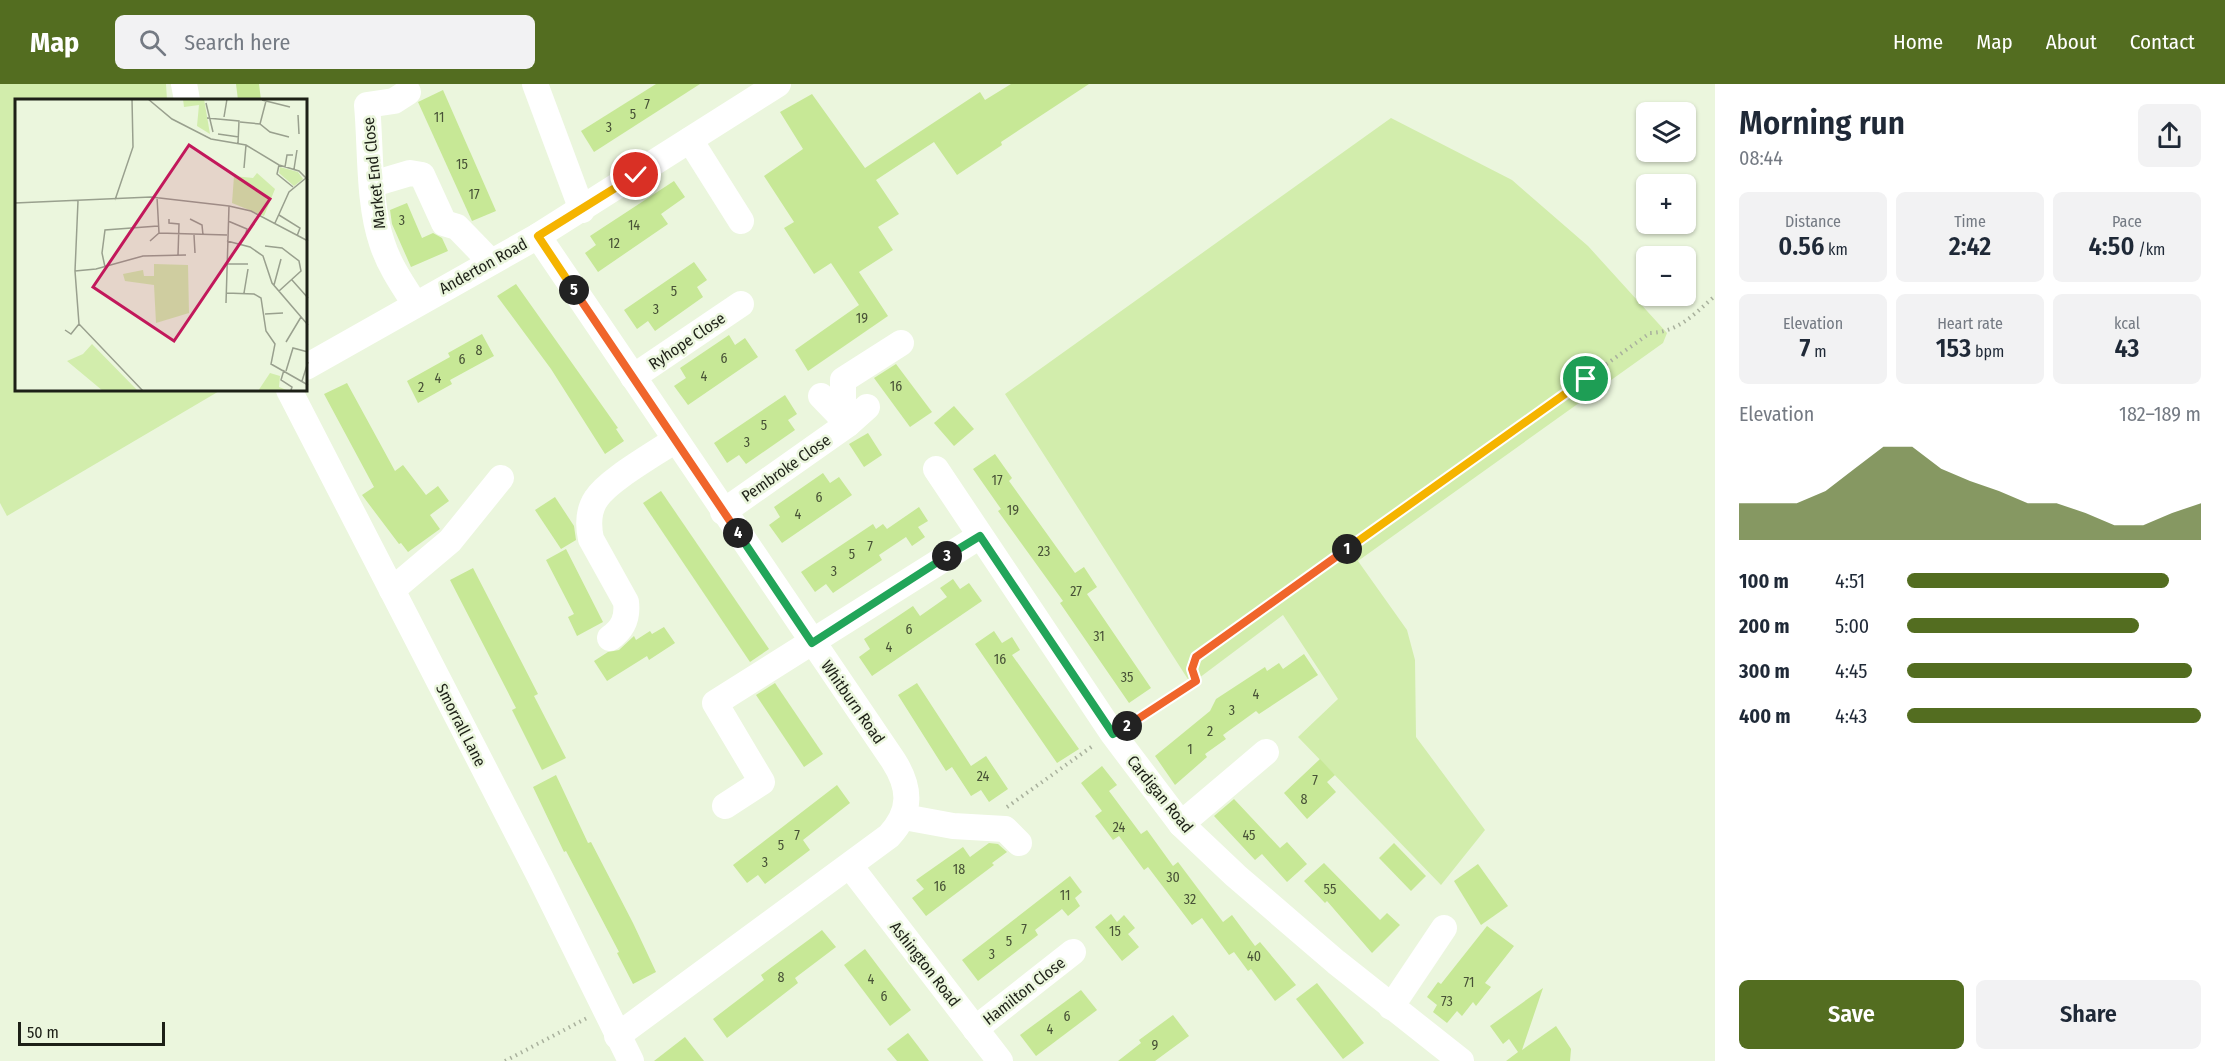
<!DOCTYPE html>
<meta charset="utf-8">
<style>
:root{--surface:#fff;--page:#f2f2f3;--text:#1f2937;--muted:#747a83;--accent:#536d20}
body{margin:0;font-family:"Fira Sans Condensed",sans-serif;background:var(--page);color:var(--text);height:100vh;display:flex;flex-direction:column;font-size:22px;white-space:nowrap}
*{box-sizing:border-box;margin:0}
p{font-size:20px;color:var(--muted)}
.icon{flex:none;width:33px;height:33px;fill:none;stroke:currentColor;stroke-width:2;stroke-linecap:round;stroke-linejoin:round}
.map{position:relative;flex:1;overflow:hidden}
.drawer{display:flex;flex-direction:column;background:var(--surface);width:510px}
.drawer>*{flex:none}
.buttons{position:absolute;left:1636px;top:18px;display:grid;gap:12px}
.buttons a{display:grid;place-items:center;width:60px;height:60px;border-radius:9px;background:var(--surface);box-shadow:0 2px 4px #0004;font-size:30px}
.scale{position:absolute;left:18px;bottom:15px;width:147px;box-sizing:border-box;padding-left:6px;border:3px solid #1d2017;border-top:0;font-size:16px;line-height:21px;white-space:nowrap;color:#1d2017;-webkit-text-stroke:4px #ebf6dd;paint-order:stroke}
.pin{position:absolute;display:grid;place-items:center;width:51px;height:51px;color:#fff;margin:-26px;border:3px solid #fff;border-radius:50%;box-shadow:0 2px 6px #0007}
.km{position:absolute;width:30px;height:30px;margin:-15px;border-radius:50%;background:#222;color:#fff;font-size:16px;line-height:30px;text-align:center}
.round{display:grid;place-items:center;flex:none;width:63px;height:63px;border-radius:9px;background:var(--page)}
.overview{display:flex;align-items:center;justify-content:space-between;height:102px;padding:0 24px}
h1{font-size:33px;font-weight:600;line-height:45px}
.figures{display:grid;grid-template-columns:repeat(3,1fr);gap:9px;height:102px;padding:6px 24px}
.figures div{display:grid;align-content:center;border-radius:9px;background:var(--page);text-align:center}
.figures b{font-size:26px;font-weight:600}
.figures small{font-size:16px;font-weight:400}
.figures p{font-size:16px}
.chart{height:168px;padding:12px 24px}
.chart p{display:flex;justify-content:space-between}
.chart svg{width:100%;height:108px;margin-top:6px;fill:var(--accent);opacity:.7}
.primary-button{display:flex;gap:12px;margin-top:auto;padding:12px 24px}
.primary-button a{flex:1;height:69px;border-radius:9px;background:var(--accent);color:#fff;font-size:24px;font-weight:600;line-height:69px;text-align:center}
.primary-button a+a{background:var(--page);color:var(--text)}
ul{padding:0 24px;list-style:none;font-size:20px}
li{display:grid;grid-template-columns:96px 72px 1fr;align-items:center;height:45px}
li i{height:15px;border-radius:8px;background:var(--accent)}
header{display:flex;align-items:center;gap:36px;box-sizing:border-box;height:84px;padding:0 30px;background:var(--accent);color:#fff}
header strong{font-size:28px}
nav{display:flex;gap:33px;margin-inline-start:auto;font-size:21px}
.search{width:420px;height:54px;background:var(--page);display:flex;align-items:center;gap:15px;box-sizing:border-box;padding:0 21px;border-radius:9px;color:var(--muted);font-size:22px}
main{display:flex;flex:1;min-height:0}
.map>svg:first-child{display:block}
.green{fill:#d2edac}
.building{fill:#c7e896}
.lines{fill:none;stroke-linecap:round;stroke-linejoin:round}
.path{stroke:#a9b19d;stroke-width:4;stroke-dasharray:1.5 4.5;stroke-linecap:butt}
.minor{stroke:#fff;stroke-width:26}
.split-1-casing{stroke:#fff;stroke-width:12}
.split-2-casing{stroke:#fff;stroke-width:12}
.split-3-casing{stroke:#fff;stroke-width:12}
.split-4-casing{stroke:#fff;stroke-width:12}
.split-5-casing{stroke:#fff;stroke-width:12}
.split-6-casing{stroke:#fff;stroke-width:12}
.split-1{stroke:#f5b400;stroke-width:8}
.split-2{stroke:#f0652b;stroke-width:8}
.split-3{stroke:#22a559;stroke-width:8}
.split-4{stroke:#22a559;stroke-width:8}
.split-5{stroke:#f0652b;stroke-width:8}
.split-6{stroke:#f5b400;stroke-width:8}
.labels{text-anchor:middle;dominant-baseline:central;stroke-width:5;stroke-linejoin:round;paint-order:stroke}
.number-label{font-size:14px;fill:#485237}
.street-label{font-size:16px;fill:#1d2017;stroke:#ebf6dd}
.inset-road{fill:none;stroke:#99a08e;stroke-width:1.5}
.view{fill:#c2185b;fill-opacity:0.15;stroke:#c2185b;stroke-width:3}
.inset-edge{fill:none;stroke:#1d2017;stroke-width:3}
</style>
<header>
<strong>Map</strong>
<div class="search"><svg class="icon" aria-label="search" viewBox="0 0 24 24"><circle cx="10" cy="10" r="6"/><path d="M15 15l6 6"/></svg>Search here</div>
<nav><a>Home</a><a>Map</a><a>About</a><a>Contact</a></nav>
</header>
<main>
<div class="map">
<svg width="1715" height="977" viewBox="0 0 1715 977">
<rect width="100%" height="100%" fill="#ebf6dd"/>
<g class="green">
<polygon points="0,0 166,0 167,16 16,16 16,306 221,306 7,432 0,419"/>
<polygon points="1391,34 1512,96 1588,162 1667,249 1663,259 1358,477 1407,546 1415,576 1416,653 1485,746 1441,801 1298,653 1338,615 1283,531 1191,600 1005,310"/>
</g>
<g class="building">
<polygon points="236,0 259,0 261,16 238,16"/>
<polygon points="656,0 700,0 594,68 581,47"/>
<polygon points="1011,0 1089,0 1001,58 1002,61 957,91 934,58 876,96 899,130 878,143 893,166 859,188 888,232 808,287 795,266 859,221 831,179 814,190 784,144 794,138 764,92 803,65 780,28 812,10 865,84 980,8 985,16"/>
<polygon points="443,6 496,127 472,137 418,18"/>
<polygon points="674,97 685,113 661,130 668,140 598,188 585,169 596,161 590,152"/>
<polygon points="407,119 422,154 433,149 442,154 448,167 411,183 392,140 390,126"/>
<polygon points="694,178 707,196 697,203 703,213 655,247 648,237 637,245 624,226"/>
<polygon points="516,200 618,344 616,345 624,357 605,370 551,285 497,212"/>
<polygon points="482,250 494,272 450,296 452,300 418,319 407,297 450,273 448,269"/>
<polygon points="729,251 735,261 745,254 758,273 688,321 674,302 686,294 680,284"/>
<polygon points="896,280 932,328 910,343 874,294"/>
<polygon points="347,299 395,387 403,381 426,411 438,402 449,417 430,431 440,445 408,468 401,459 399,460 362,411 374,403 324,310"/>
<polygon points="785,311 797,330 788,336 795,346 746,380 739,371 727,379 714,359"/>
<polygon points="954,322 974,345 954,362 934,339"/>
<polygon points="868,349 882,371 864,383 849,360"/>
<polygon points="995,370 1012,394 1009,397 1075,489 1084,483 1097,503 1087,510 1151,604 1129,619 1060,519 1063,517 998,427 1001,425 973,385"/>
<polygon points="823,389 830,399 839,393 852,411 782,459 769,441 780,433 774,423"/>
<polygon points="661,407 769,565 750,578 643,419"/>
<polygon points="555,413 574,442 576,456 561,465 535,426"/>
<polygon points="919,423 928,437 918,443 925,453 912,462 906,453 879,471 882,476 833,509 826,500 815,508 801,488 873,440 876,445 883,440 887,445"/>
<polygon points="566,465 603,538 577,552 568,533 574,530 546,476"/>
<polygon points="473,484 538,610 534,612 566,674 542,686 512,626 516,624 450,496"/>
<polygon points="953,495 960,505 969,499 982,517 872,592 859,573 870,565 864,555 913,522 920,532 947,513 940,504"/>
<polygon points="664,543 675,559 649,576 647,572 607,597 594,577 608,568 619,566 634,552 636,556 650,547 652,550"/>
<polygon points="994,547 1002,559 1012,553 1020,566 1012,571 1079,665 1057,679 975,560"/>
<polygon points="1304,570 1318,591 1259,630 1256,627 1223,651 1226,655 1205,670 1207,673 1175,701 1155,672 1210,627 1216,615 1265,583 1267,587 1279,579 1283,585"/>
<polygon points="775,599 823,670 804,683 756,611"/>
<polygon points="917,599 971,682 986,672 1008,705 989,718 981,706 971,712 952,683 946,687 898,611"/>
<polygon points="1320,675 1335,691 1327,698 1336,708 1307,735 1284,709"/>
<polygon points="1102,682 1117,701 1109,707 1141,750 1147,746 1173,782 1178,778 1223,838 1232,831 1255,862 1260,858 1296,901 1275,917 1251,885 1248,887 1234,868 1229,871 1202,834 1192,841 1148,783 1144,786 1119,752 1113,756 1095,732 1102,727 1081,699"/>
<polygon points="556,691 588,759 591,758 633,839 656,888 633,900 617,869 619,868 566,767 564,768 533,703"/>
<polygon points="837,701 850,719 803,756 810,766 765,800 758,791 747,799 733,781"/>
<polygon points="1234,715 1280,764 1287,758 1307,780 1287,798 1262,770 1255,776 1214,732"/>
<polygon points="989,759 998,760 1007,768 992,779 994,781 926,832 912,814 924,805 916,796 963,763 970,773"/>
<polygon points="1394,759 1426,792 1411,807 1379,774"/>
<polygon points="1324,779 1380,836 1387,829 1400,841 1372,869 1327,817 1325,819 1304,797"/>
<polygon points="1478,780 1508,822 1481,841 1454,797"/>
<polygon points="1070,792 1082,808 1075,814 1080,822 1068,832 1062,825 1035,846 1038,851 978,897 962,876"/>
<polygon points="1111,830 1117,838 1124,831 1135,844 1128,850 1139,863 1122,877 1095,843"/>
<polygon points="1487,842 1514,862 1485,899 1491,903 1476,922 1473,918 1462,932 1457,927 1447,939 1433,928 1437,921 1427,913 1438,898 1441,900"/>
<polygon points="822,846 836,863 795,894 798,899 727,954 713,935 764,896 761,891"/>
<polygon points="865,865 911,926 890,942 844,881"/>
<polygon points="1317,899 1364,959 1343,975 1296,915"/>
<polygon points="1543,904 1522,966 1556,942 1571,965 1570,977 1506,977 1518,968 1509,955 1503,960 1490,942"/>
<polygon points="1081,906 1097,926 1036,972 1020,951"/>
<polygon points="1173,931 1189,952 1155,977 1118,977 1141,959 1139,956"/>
<polygon points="908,949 918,962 929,977 897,977 887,965"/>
<polygon points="685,953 704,977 654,977"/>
</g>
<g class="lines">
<g class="path">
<path d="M1131,639l65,-42 -3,-12 3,-12 454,-324c29,-1 44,-19 65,-37"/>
<polyline points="1007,723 1094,661"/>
<polyline points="505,977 587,934"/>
</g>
<g class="minor">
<polyline points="184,0 187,16"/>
<polyline points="535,0 582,126"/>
<path d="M408,8l-14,9 -27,4c4,43 1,97 15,138 7,22 20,41 33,61"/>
<polyline points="690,56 741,137"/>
<polyline points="373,100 410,89 422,91 444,139 457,143 491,178"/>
<path d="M538,152l355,524c18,28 19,51 -4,76l-272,200"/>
<polyline points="306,283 538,152 778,0"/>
<polyline points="633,293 741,220"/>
<polyline points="289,306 540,793 631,977"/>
<polyline points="821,312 848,340"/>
<polyline points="839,331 843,316 843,296 901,259"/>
<polyline points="936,385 1113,650 1181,740 1236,792 1336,878 1461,977"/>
<polyline points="723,428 848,340 867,323"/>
<polyline points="392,506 450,457 501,394"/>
<path d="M610,554c13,-9 18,-20 16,-36l-35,-63c-3,-14 -3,-28 5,-40 12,-19 59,-45 79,-59"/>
<polyline points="725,722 762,698 715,619 980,452"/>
<polyline points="904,733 953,742 1005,745 1019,759"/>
<polyline points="1181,740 1266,668"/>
<polyline points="850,782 1000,977"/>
<polyline points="1391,923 1444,844"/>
<polyline points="975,945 1073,868"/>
</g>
</g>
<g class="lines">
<g class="split-1-casing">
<polyline id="split-1" points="1347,465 1586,295"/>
</g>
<g class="split-2-casing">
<polyline id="split-2" points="1127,642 1196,597 1192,585 1196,573 1347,465"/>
</g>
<g class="split-3-casing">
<polyline id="split-3" points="947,472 980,452 1113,650 1127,642"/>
</g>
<g class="split-4-casing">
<polyline id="split-4" points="738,449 812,559 947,472"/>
</g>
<g class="split-5-casing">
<polyline id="split-5" points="574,206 738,449"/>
</g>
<g class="split-6-casing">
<polyline id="split-6" points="574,206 538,152 636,91"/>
</g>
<use href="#split-1" class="split-1"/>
<use href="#split-2" class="split-2"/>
<use href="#split-3" class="split-3"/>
<use href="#split-4" class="split-4"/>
<use href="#split-5" class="split-5"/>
<use href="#split-6" class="split-6"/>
</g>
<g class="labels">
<g class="number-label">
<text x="647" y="20">7</text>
<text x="633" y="30">5</text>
<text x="439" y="33">11</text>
<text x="609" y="43">3</text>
<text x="462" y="80">15</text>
<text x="474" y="110">17</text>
<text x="402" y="136">3</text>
<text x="634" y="141">14</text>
<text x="614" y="159">12</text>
<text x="674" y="207">5</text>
<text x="656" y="225">3</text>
<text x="862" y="234">19</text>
<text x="479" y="266">8</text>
<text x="724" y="274">6</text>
<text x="462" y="275">6</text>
<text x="704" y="292">4</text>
<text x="438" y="294">4</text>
<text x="896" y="302">16</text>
<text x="421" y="303">2</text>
<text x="764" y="341">5</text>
<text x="747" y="358">3</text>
<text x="997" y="396">17</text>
<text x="819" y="413">6</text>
<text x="1013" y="426">19</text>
<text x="798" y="430">4</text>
<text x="870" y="462">7</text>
<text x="1044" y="467">23</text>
<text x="852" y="470">5</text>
<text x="834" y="487">3</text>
<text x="1076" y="507">27</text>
<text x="909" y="545">6</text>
<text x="1099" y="552">31</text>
<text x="889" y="563">4</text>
<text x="1000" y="575">16</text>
<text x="1127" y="593">35</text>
<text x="1256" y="610">4</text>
<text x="1232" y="626">3</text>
<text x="1210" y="647">2</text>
<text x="1190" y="665">1</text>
<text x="983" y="692">24</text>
<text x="1315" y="696">7</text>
<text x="1304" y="715">8</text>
<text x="1119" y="743">24</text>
<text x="797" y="751">7</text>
<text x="1249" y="751">45</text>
<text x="781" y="761">5</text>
<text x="765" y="778">3</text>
<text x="959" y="785">18</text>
<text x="1173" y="793">30</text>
<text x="940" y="802">16</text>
<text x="1330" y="805">55</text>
<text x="1065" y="811">11</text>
<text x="1190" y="815">32</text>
<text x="1024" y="845">7</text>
<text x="1115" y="847">15</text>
<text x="1009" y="857">5</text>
<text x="992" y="870">3</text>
<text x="1254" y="872">40</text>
<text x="781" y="893">8</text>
<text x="871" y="895">4</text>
<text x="1469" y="898">71</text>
<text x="884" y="912">6</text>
<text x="1447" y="917">73</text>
<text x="1067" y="932">6</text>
<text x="1050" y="945">4</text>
<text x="1155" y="961">9</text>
</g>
<g class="street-label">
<text transform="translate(374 89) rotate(-96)">Market End Close</text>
<text transform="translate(483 182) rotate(-29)">Anderton Road</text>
<text transform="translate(687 257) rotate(-34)">Ryhope Close</text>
<text transform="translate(786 384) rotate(-35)">Pembroke Close</text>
<text transform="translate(853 618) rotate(55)">Whitburn Road</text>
<text transform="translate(461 641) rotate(63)">Smorrall Lane</text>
<text transform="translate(1160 710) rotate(51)">Cardigan Road</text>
<text transform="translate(925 880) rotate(52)">Ashington Road</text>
<text transform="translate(1024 907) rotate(-38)">Hamilton Close</text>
</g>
</g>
<g transform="translate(15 15)">
<rect width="292" height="292" fill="#ebf6dd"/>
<path d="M168,0h21l6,35 -13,-8 2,-21 -15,2zM265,68l18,5 5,7 -9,7 -15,-13zM242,74l18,16 -11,27 -32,-13 2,-27 19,2zM139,165l34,1 1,48 -33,10 -2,-38 -29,-4 -2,-7 20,-4 1,6h10zM77,245l46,47h-35l-36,-30 16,-7zM255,274l10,3 -1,11 10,4h-31z" fill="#d2edac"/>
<path class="inset-road" d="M133,0l24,20 39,20 35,6 33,20 20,6 9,9M247,1l28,7M191,4l7,29M283,16l1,19M209,18l3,-18M192,19l32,3 -1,22M225,23l20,2 10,8 19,5M245,25l6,-23M203,35l21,3M264,66l-2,9 16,13M270,68l2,-12h6M229,69l2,-23M279,70l3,-19M100,101l18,-53 -1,-48M63,102l-3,70 4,53 64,67M0,104l136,-6 78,9 22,5 57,30M264,116l21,13 -3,8M154,120v4l10,1 -1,31M175,120l12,6 1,10M213,122l19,8 -1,4M260,124l14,-31 17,-14M144,134l68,2M179,136l1,18M135,142l9,-8 -2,-36M212,142l23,6 13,9 9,27 36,42M250,147l17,2 17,13 2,10 -22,20M211,165h22M90,168l-3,-14 3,-23 53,-4M60,172l21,-2 47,-13 43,-1M277,181l16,18M259,186l7,-26M211,194l28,1 7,4 5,33 9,13 -4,20 37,21M229,194l4,-24M211,204l3,-97M250,215l18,-1M50,231l6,4 8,-10M271,243l15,-25M269,271l-3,10 11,7 -1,3M271,272l7,-23 15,4M287,282l6,-19"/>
<path class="view" d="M174,46l81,54 -96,142 -81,-54z"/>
<rect width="292" height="292" class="inset-edge"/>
</g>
</svg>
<div class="buttons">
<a><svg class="icon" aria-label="layers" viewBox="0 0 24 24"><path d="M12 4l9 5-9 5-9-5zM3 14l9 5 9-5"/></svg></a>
<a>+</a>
<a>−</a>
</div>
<div class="scale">50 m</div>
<div class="pin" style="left:1586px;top:295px;background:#1e9e55"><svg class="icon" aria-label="arrive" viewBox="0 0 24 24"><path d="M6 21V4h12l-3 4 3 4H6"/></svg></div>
<div class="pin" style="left:636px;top:91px;background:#d93025"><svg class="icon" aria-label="check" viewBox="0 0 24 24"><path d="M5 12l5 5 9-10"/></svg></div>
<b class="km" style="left:1347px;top:465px">1</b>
<b class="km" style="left:1127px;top:642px">2</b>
<b class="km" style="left:947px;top:472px">3</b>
<b class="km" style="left:738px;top:449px">4</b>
<b class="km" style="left:574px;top:206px">5</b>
</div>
<section class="drawer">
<div class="overview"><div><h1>Morning run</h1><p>08:44</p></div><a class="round"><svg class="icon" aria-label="share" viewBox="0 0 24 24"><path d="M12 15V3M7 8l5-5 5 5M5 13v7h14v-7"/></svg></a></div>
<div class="figures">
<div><p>Distance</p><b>0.56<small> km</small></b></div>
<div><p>Time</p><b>2:42</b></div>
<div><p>Pace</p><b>4:50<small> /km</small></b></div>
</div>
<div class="figures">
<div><p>Elevation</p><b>7<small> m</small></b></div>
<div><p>Heart rate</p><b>153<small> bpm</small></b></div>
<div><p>kcal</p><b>43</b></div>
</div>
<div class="chart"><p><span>Elevation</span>182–189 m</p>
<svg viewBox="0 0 160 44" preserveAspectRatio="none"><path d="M0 44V29L10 29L20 29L30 24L40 15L50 6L60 6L70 15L80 20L90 24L100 29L110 29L120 33L130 38L140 38L150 33L160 29V44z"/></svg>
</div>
<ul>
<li><b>100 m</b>4:51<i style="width:89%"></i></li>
<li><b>200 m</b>5:00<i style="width:79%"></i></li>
<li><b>300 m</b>4:45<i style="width:97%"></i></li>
<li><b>400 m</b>4:43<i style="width:100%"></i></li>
</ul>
<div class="primary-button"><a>Save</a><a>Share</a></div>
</section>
</main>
